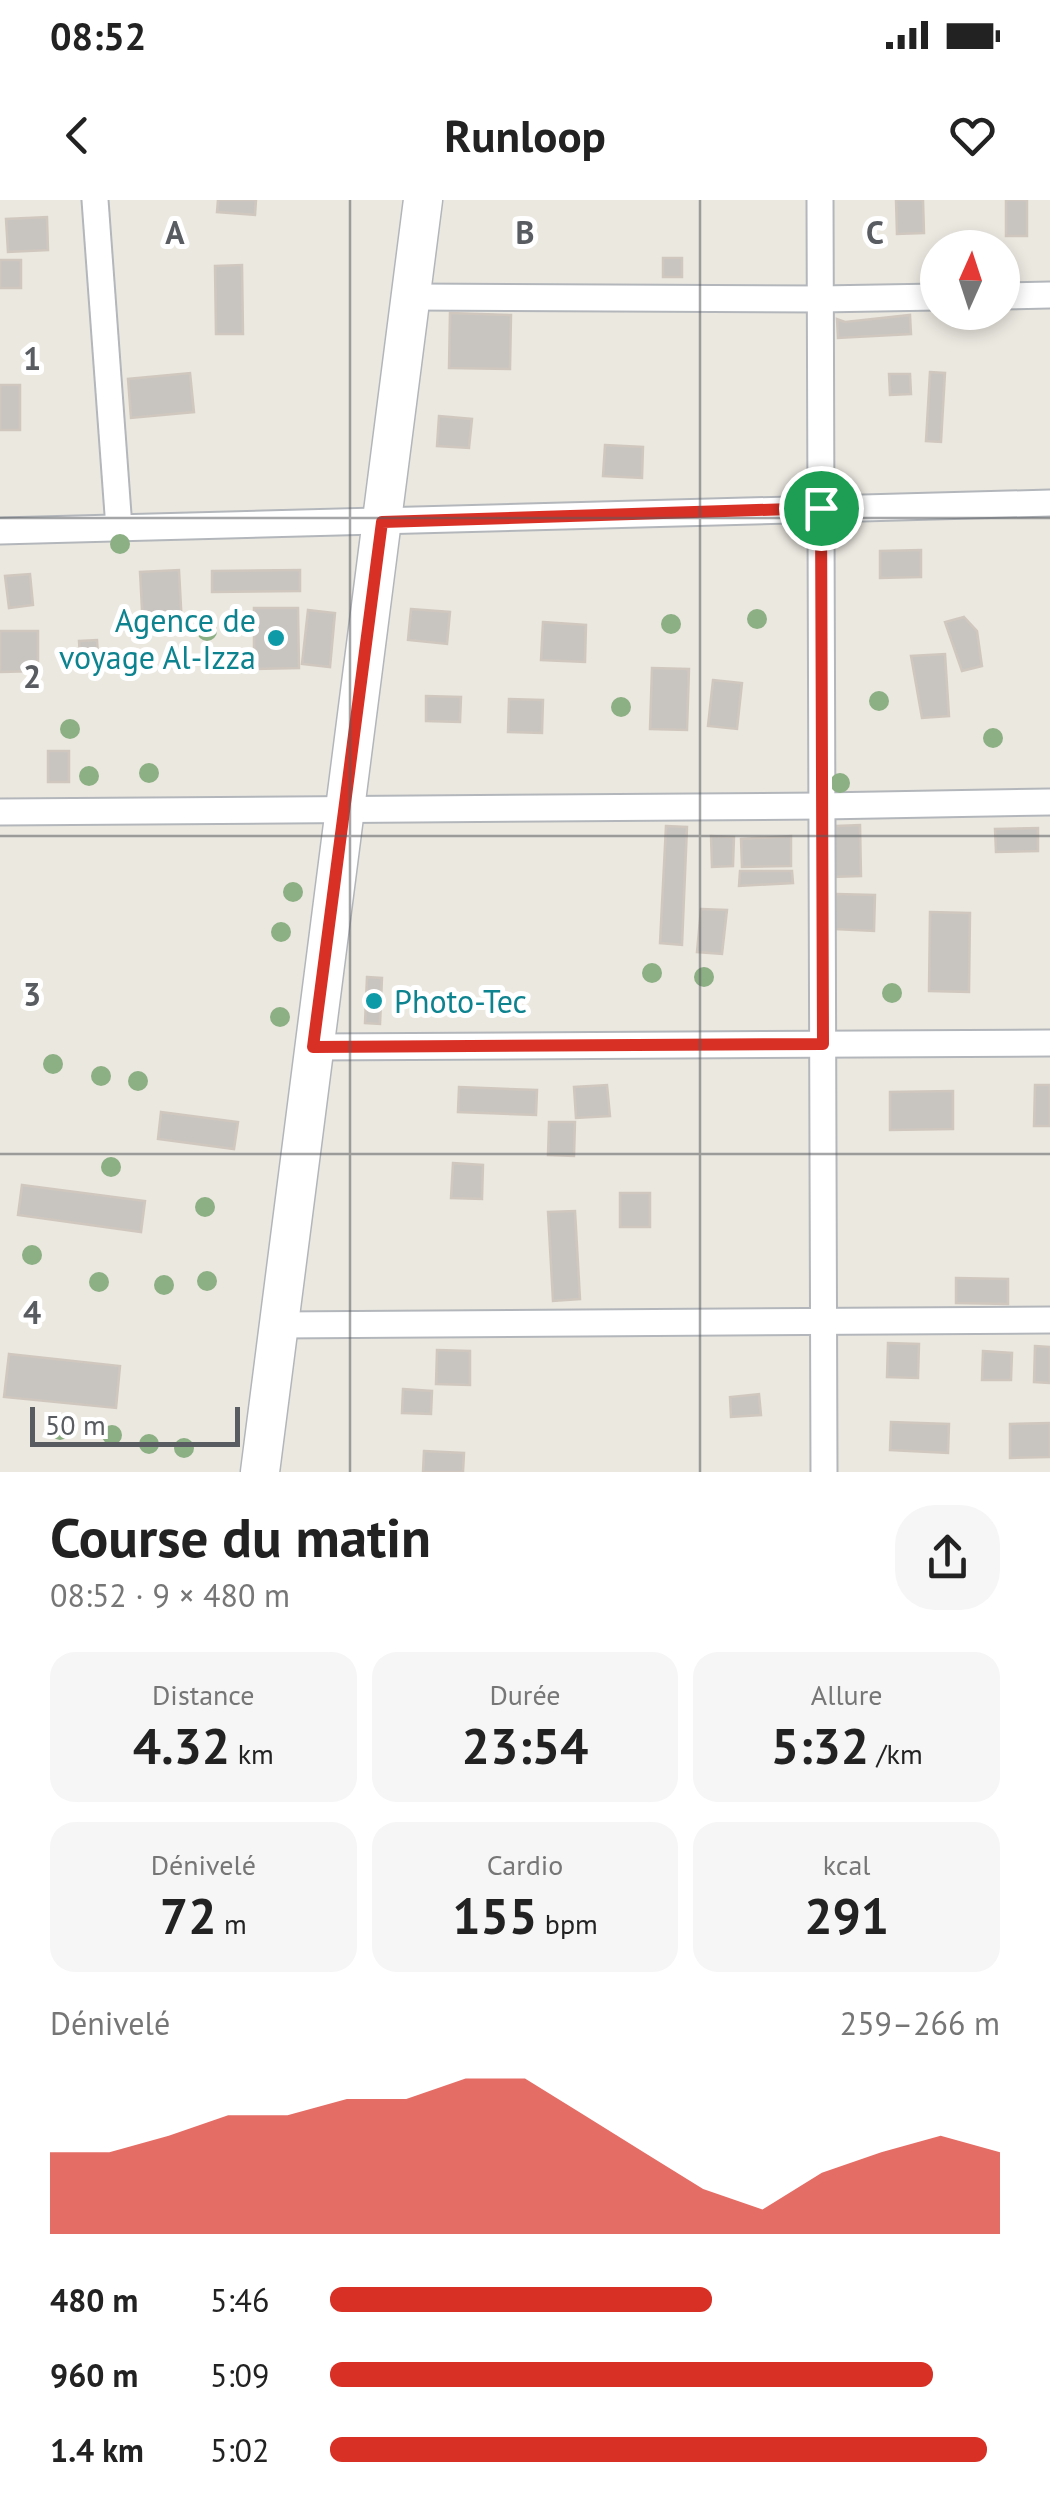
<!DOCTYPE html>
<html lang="fr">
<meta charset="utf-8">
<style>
:root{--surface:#fff;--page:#f6f6f6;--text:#222;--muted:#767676;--accent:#d93025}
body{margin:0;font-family:"PT Sans",sans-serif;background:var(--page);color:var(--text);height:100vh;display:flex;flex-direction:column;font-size:38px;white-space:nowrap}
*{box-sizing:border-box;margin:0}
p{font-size:32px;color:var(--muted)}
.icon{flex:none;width:55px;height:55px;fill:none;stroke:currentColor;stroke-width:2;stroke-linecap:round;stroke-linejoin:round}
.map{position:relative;height:1272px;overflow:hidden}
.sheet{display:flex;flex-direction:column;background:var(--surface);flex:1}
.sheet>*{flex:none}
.needle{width:65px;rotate:3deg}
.tools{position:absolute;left:920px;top:30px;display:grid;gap:20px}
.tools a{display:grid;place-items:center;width:100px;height:100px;border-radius:50%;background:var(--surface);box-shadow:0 5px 15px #0003;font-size:50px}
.scale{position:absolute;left:30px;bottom:25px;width:210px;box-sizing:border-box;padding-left:10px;border:5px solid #595d61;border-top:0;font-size:28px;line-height:35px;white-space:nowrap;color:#595d61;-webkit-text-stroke:8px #fff;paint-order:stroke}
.pin{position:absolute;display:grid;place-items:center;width:85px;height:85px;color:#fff;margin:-42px;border:5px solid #fff;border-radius:50%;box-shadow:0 2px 10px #0007}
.round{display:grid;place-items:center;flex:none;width:105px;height:105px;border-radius:40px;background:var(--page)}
.overview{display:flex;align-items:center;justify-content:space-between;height:170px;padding:0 50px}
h1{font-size:55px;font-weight:800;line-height:75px}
.metrics{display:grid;grid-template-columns:repeat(3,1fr);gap:15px;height:170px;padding:10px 50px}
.metrics div{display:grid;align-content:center;border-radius:25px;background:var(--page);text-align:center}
.metrics b{font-size:50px;font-weight:800}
.metrics small{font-size:28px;font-weight:400}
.metrics p{font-size:28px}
.chart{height:280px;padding:20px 50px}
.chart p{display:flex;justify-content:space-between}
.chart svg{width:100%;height:180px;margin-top:10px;fill:var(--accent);opacity:.7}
ul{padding:0 50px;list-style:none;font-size:32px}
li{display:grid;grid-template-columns:160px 120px 1fr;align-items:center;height:75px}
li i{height:25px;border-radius:12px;background:var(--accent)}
.status{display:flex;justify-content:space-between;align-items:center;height:70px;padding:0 50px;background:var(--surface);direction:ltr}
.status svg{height:28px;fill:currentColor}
header{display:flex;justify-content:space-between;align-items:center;height:130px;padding:0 50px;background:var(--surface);font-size:45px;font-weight:800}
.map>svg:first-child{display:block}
.building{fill:#c8c5c0;stroke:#d0c8bf;stroke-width:2.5}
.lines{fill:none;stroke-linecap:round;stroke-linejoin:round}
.minor-casing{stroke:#b3b7bb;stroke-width:29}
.secondary-casing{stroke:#b2b6bb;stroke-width:41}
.minor{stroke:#fff;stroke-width:25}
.secondary{stroke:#fff;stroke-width:38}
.tree{fill:#8caf84}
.route-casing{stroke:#fff;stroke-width:20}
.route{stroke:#d93025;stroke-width:12}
.grid{fill:none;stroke:#595d61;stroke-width:2.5;stroke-opacity:0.55}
.culture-dot{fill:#0f9aa8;stroke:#fff;stroke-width:4}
.labels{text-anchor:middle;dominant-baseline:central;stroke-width:10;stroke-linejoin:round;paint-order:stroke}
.culture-label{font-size:32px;fill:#0d838f;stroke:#fff;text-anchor:end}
.grid-label{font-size:32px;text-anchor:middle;font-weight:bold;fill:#595d61;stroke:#fff;stroke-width:10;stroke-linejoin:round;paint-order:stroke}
</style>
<div class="status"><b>08:52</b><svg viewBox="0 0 49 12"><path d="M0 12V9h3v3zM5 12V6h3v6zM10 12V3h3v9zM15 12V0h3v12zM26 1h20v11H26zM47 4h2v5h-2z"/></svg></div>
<header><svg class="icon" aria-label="back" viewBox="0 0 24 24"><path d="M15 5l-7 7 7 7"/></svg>Runloop<svg class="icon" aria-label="heart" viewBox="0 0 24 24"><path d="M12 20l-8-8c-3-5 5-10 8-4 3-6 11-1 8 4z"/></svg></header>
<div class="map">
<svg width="1050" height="1272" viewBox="0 0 1050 1272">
<rect width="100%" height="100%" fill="#ebe8e0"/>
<g class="building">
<polygon points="218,0 256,0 255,15 217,12"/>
<polygon points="896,0 923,0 924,33 897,34"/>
<rect x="1006" y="0" width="21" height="36"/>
<polygon points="47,17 48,50 8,52 6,19"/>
<rect x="663" y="58" width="19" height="19"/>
<rect x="0" y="60" width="21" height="28"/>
<polygon points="242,65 243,134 216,134 215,66"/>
<polygon points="450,113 511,115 510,169 449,168"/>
<polygon points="910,115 911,134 838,138 837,119 845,122"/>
<polygon points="930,172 945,173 941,242 926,241"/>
<polygon points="190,173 194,212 131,218 128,179"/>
<polygon points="889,174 910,174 911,194 890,195"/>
<rect x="0" y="185" width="20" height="45"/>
<polygon points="439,216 472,219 469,248 437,246"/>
<polygon points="605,245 643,247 642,278 603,276"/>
<polygon points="921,350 921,377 880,378 880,351"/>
<polygon points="179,370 182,426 143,428 140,372"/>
<polygon points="300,370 300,391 212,392 212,371"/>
<polygon points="30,374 33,405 9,408 5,376"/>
<polygon points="254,408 298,408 299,468 254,469"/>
<polygon points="411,409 450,412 447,444 408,440"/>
<polygon points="308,410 335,413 330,467 302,464"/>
<polygon points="964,417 977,431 982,466 962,471 945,422"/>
<polygon points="543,422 586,425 585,462 541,460"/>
<polygon points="0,431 38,431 38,471 0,472"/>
<polygon points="97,440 99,471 81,472 79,441"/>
<polygon points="945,454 949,516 922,518 911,456"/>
<polygon points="652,468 689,469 687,530 650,529"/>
<polygon points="713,480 742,483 737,529 708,526"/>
<polygon points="426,496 461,497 460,522 426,521"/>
<polygon points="509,499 543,500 542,533 508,532"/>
<rect x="48" y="551" width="21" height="31"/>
<polygon points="860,625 861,676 832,677 836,626"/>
<polygon points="666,626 687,627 682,745 660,743"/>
<polygon points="1038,628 1038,651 996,652 995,629"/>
<polygon points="711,636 734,637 733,666 712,667"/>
<polygon points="791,636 791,666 742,667 741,639"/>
<polygon points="740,671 792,671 793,683 739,686"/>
<polygon points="836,694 875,695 874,731 835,729"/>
<polygon points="701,709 727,710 722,754 697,752"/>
<polygon points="930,712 970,713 969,792 929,791"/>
<polygon points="367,777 382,778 380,824 365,823"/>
<polygon points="607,885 610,916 576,918 574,887"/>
<polygon points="1035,885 1050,885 1050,926 1034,926"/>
<polygon points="459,887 537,890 536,915 458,912"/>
<polygon points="953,891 953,929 890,930 890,892"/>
<polygon points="161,912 238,922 234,949 158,939"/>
<polygon points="549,922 575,922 574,956 548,955"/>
<polygon points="453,963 483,965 482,999 451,998"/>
<polygon points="22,985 145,1001 141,1032 18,1015"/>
<rect x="620" y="993" width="30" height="34"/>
<polygon points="575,1011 580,1099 553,1101 548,1012"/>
<polygon points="956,1078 1008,1079 1008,1104 956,1103"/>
<polygon points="888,1143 919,1144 918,1178 887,1177"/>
<polygon points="1035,1146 1050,1147 1050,1183 1034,1182"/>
<polygon points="437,1150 470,1151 470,1185 436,1184"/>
<polygon points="983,1151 1012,1153 1011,1180 982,1180"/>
<polygon points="9,1154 120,1166 116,1208 4,1197"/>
<polygon points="403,1189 432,1191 431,1214 402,1213"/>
<polygon points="759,1194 761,1215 731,1217 730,1197"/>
<polygon points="891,1222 949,1224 948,1253 890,1250"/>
<polygon points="1050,1223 1050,1257 1010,1258 1010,1224"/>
<polygon points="424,1251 464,1253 463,1272 423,1272"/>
</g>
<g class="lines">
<g class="minor-casing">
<g id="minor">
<polyline points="95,0 119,328"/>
<polyline points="820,0 824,1272"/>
<polyline points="1002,96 1050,95"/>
<polyline points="411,97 820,99 938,97"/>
<polyline points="0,331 1050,303"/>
<polyline points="0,612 822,606 1050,602"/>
<polyline points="313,847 1050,843"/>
<polyline points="277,1125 1050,1120"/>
</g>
</g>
<g class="secondary-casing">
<polyline id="secondary" points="260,1272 423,0"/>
</g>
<use href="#minor" class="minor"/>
<use href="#secondary" class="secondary"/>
</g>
<g class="tree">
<circle cx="120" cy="344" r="10"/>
<circle cx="757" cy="419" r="10"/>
<circle cx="671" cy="424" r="10"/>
<circle cx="207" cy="431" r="10"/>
<circle cx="879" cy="501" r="10"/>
<circle cx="621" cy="507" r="10"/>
<circle cx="70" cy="529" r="10"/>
<circle cx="993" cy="538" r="10"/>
<circle cx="149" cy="573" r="10"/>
<circle cx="89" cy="576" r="10"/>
<circle cx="840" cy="583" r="10"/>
<circle cx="293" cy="692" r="10"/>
<circle cx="281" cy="732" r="10"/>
<circle cx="652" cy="773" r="10"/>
<circle cx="704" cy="777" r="10"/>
<circle cx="892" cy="793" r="10"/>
<circle cx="280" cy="817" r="10"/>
<circle cx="53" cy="864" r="10"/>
<circle cx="101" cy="876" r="10"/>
<circle cx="138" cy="881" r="10"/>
<circle cx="111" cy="967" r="10"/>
<circle cx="205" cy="1007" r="10"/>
<circle cx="32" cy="1055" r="10"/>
<circle cx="207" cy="1081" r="10"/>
<circle cx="99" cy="1082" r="10"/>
<circle cx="164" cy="1085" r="10"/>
<circle cx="60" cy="1230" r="10"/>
<circle cx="112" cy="1235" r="10"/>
<circle cx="149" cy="1244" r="10"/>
<circle cx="184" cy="1248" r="10"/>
</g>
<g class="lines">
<g class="route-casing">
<polygon id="route" points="821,308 823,844 313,847 382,322"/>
</g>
<use href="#route" class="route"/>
</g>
<path class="grid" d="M350,0v1272M700,0v1272M0,318h1050M0,636h1050M0,954h1050"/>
<g class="culture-dot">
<circle cx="276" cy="438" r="10"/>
<circle cx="374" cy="801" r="10"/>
</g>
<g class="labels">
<g class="culture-label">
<text x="256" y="420">Agence de<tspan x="256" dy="37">voyage Al-Izza</tspan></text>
<text x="394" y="801" text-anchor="start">Photo-Tec</text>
</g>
</g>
<g class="grid-label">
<text x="175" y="44">A</text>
<text x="525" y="44">B</text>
<text x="875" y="44">C</text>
<text x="32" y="170">1</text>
<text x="32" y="488">2</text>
<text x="32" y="806">3</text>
<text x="32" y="1124">4</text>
</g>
</svg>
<div class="tools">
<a><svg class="needle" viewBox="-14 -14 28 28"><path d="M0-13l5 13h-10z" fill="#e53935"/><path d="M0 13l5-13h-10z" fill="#767676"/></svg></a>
</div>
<div class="scale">50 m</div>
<div class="pin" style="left:821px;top:308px;background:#1e9e55"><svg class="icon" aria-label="arrive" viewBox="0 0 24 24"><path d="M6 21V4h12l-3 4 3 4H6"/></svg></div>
</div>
<section class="sheet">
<div class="overview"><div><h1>Course du matin</h1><p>08:52 · 9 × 480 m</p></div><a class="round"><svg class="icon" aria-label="share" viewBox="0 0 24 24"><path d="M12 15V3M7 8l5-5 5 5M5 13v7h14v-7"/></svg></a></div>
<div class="metrics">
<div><p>Distance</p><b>4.32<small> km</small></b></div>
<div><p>Durée</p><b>23:54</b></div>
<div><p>Allure</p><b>5:32<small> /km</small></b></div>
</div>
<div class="metrics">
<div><p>Dénivelé</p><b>72<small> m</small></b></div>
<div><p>Cardio</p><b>155<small> bpm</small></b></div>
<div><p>kcal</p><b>291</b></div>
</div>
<div class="chart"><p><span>Dénivelé</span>259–266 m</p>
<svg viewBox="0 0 160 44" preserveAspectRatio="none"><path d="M0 44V24L10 24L20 20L30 15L40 15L50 11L60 11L70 6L80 6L90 15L100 24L110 33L120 38L130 29L140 24L150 20L160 24V44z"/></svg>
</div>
<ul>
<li><b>480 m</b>5:46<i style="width:57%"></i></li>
<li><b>960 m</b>5:09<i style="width:90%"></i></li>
<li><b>1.4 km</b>5:02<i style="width:98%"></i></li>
</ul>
</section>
